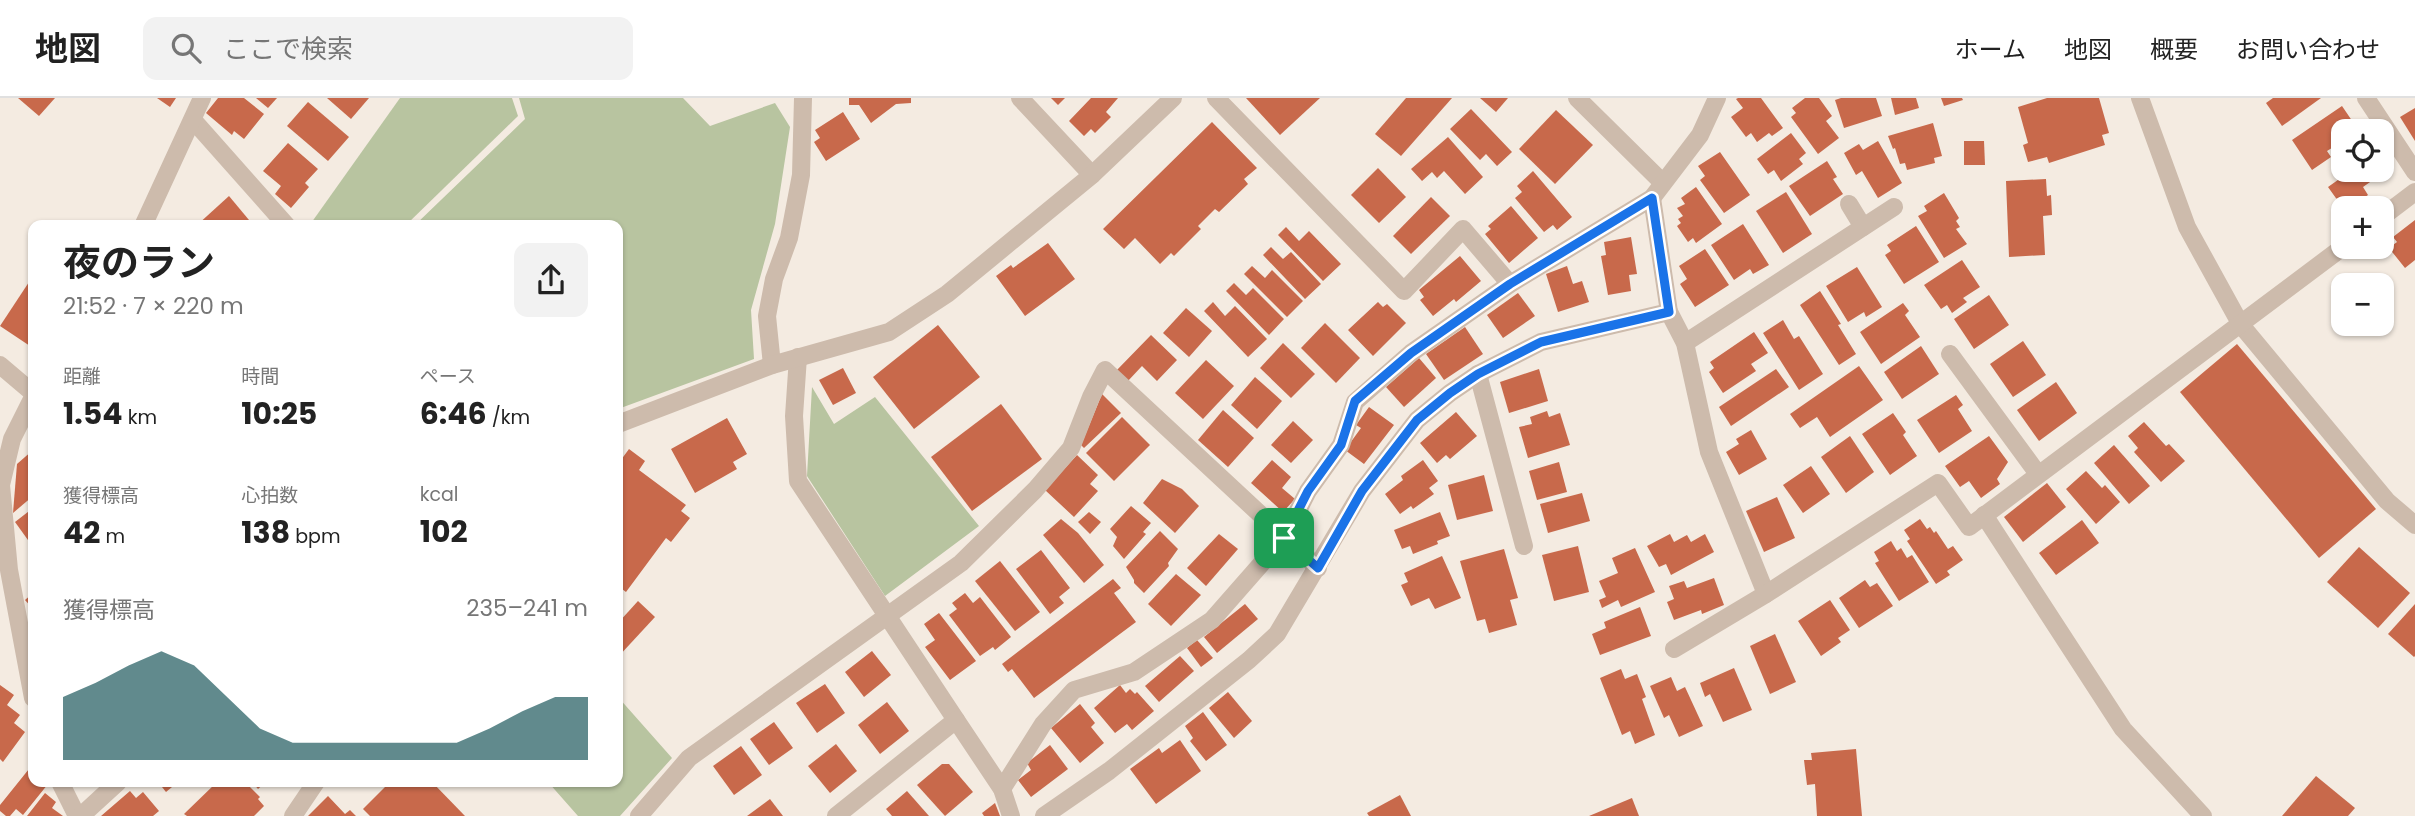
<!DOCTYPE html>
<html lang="ja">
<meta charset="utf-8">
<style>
:root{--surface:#fff;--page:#f2f2f2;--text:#222;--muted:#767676;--line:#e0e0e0;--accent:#1f5a5e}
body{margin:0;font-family:Poppins,"Noto Sans JP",sans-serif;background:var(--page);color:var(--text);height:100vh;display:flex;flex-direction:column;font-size:26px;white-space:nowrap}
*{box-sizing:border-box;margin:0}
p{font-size:23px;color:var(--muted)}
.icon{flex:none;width:38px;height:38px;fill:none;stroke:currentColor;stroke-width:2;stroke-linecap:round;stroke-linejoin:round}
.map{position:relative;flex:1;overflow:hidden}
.details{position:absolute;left:28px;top:122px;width:595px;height:567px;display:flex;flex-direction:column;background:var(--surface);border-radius:14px;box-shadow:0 2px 5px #0004}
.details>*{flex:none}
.tools{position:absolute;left:2331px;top:21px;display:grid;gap:14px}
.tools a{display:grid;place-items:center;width:63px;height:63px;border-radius:14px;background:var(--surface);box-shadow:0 2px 5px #0004;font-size:35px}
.pin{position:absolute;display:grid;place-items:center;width:60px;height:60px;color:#fff;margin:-30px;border-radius:14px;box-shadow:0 4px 10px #0006}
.round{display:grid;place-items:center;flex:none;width:74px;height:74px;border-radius:14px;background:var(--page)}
.overview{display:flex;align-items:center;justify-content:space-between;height:119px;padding:0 35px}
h1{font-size:38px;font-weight:700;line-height:52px}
.metrics{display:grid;grid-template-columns:repeat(3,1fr);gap:10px;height:119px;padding:7px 35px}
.metrics div{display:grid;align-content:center}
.metrics b{font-size:30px;font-weight:700}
.metrics small{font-size:19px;font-weight:400}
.metrics p{font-size:19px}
.chart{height:196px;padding:14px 35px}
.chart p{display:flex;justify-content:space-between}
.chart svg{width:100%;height:126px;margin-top:7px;fill:var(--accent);opacity:.7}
header{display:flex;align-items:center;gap:42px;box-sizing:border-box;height:98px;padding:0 35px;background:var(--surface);border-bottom:2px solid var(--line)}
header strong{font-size:33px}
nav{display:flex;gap:38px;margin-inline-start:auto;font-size:24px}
.search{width:490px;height:63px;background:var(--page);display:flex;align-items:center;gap:18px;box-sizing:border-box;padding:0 24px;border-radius:14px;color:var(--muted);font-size:26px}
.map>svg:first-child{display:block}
.green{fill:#b8c4a0}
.building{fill:#c8694b}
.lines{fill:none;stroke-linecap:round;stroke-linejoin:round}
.minor{stroke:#cdbbac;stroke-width:18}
.route-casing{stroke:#fff;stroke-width:14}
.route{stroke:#1a73e8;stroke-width:9}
</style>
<header>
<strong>地図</strong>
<div class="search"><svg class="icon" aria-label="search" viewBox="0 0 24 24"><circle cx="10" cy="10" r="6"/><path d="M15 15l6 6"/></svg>ここで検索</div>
<nav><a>ホーム</a><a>地図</a><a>概要</a><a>お問い合わせ</a></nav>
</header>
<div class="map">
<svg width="2415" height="718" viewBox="0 0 2415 718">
<rect width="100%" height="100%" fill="#f4ebe1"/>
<g class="green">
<polygon points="400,0 512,0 518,18 405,128 309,128"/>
<polygon points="519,0 683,0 710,28 775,5 790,29 775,126 751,212 754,261 618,311 618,128 414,128 525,21"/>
<polygon points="812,289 834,326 875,299 979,428 885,498 807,378"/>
<polygon points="618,599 672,660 620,718 578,718 548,684 618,684"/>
</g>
<g class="building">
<polygon points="18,0 55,0 39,18"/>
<polygon points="157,0 176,0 170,9"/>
<polygon points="218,0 244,0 264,16 244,41 234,33 232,37 206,15"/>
<polygon points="256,0 277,0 268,10"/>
<polygon points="327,0 369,0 351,21"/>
<polygon points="849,0 911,0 911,5 896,6 871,25 859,7 849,7"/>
<polygon points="1051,0 1065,0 1058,7"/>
<polygon points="1091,0 1118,0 1106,14 1111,19 1095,35 1091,31 1084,38 1069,23"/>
<polygon points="1246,0 1320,0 1280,37"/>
<polygon points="1406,0 1452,0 1401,58 1375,36"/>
<polygon points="1480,0 1508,0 1496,14"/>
<polygon points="1738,0 1761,0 1783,30 1772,38 1769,35 1757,44 1751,35 1746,39 1731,19 1743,10 1736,1"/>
<polygon points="1805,0 1819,0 1832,18 1826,23 1839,40 1818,56 1791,19 1796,15 1792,10"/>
<polygon points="1841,0 1876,0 1882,18 1844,30 1835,2"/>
<polygon points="1891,0 1916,0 1919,10 1895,17"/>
<polygon points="1941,0 1962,0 1963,2 1944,8"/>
<polygon points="2047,0 2099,0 2109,35 2102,37 2105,47 2049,65 2047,59 2028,64 2023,47 2028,45 2018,9"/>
<polygon points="2273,0 2321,0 2282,28 2266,5"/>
<polygon points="308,4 349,39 328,63 287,28"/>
<polygon points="2342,8 2359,33 2343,33 2343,43 2327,53 2331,59 2312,72 2292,42"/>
<polygon points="2415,10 2415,43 2400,19"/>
<polygon points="1471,11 1512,54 1497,68 1486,56 1480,62 1450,31"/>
<polygon points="1556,12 1593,47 1555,86 1519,51"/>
<polygon points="843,14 860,41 826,63 814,44 820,40 815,32"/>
<polygon points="1212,24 1257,70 1244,81 1248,86 1219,114 1215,111 1198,128 1201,131 1174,158 1171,155 1160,166 1135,140 1124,151 1103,131"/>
<polygon points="1933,25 1942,58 1934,60 1935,65 1907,72 1905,65 1900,66 1895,50 1893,51 1888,38"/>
<polygon points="1791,35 1806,55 1799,61 1803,66 1781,83 1774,72 1768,76 1757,61"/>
<polygon points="1448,39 1483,79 1465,96 1444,73 1437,80 1432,74 1422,83 1411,71"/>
<polygon points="1878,43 1902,85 1878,100 1862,73 1856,77 1844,55 1859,46 1863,52"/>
<polygon points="1964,43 1984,43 1985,67 1964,67"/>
<polygon points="288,45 318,71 305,85 309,89 291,110 275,96 281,88 263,73"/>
<polygon points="1720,54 1750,97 1724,115 1700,82 1705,78 1698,68"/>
<polygon points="1827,63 1837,79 1833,81 1843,96 1810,118 1789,88"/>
<polygon points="1378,70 1406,99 1379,125 1351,97"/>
<polygon points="2352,72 2376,72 2380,77 2363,89 2368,97 2350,110 2343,110 2328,89"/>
<polygon points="1533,73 1572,119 1557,132 1553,127 1544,134 1515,100 1522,94 1517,88"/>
<polygon points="2046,81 2047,98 2051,97 2052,117 2043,118 2045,157 2009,159 2006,83"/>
<polygon points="1696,89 1722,126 1696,145 1693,140 1688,144 1677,128 1681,125 1678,121 1683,118 1677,110 1685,106 1681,100"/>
<polygon points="1786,94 1812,136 1783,155 1756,113"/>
<polygon points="1944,95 1959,120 1956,123 1960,129 1956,131 1967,146 1944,160 1918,118 1927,113 1924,108"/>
<polygon points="229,98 254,128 196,128"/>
<polygon points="1431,99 1450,118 1411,156 1393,138"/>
<polygon points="1511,108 1538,140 1509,165 1485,136 1491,131 1488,128"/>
<polygon points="2415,122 2415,162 2405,170 2389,150 2397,144 2393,139"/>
<polygon points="1743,126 1769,167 1753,176 1750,171 1734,182 1711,147"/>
<polygon points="1916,128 1939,164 1904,186 1885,157 1891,153 1887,147"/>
<polygon points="1286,129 1299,143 1309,133 1341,166 1323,183 1278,137"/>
<polygon points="1631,139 1637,176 1629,177 1631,193 1608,197 1601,158 1606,157 1604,144"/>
<polygon points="1048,145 1075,181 1025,218 996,178 1011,167 1013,170"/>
<polygon points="1271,149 1283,161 1291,154 1321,186 1305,201 1263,157"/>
<polygon points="1705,151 1729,187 1695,209 1680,186 1687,181 1679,168"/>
<polygon points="1460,158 1481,183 1456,204 1454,201 1433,218 1420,202 1424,199 1419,192"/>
<polygon points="1962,162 1980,189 1963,200 1967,204 1952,215 1947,207 1941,211 1924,187"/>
<polygon points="1252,168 1265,180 1272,172 1303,203 1287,219 1244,176"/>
<polygon points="1567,168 1573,186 1582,183 1589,204 1558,214 1546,176"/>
<polygon points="1857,169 1882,209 1866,219 1864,214 1848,224 1826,188"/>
<polygon points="31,181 33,183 33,250 0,228"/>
<polygon points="1234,185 1246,197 1253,190 1284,221 1269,237 1226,193"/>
<polygon points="1820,193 1841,226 1838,227 1856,256 1839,267 1800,207"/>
<polygon points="1518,195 1535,218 1503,240 1487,217"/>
<polygon points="1989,197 2009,227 1974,251 1954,221"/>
<polygon points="1213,204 1225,218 1235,208 1267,241 1248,259 1204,213"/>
<polygon points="1378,204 1383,209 1387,206 1406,225 1373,258 1348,232"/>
<polygon points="1903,205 1909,213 1905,217 1920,239 1881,266 1860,234"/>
<polygon points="1186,210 1212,233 1189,259 1163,235"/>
<polygon points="1783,222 1794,241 1799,238 1823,276 1799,292 1763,235"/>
<polygon points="1325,225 1360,260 1336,285 1301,250"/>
<polygon points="938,227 980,279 914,331 873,279"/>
<polygon points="1465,229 1483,256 1444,282 1426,256"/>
<polygon points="1754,234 1768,255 1751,266 1756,273 1723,295 1709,274 1714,270 1710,264"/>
<polygon points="1151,237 1177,262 1157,283 1142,268 1127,284 1116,273"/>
<polygon points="2023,243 2046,277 2013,299 1990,266"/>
<polygon points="1283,245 1315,276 1291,300 1260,270"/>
<polygon points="2237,246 2376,411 2319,460 2180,294"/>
<polygon points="1921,248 1939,276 1902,301 1884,274"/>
<polygon points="1419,260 1436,280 1404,309 1386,289"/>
<polygon points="1206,262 1234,288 1203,321 1175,295"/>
<polygon points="1859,268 1883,302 1830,339 1817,319 1800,330 1790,316"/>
<polygon points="843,270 856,295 833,307 819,282"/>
<polygon points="1539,271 1548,303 1509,315 1500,284"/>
<polygon points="1776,271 1789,289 1731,328 1719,309"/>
<polygon points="1255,279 1282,303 1257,331 1231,307"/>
<polygon points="2056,284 2077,315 2039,343 2017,312"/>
<polygon points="1102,296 1121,315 1084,350 1081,347"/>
<polygon points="1956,297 1963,307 1958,311 1972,333 1939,355 1917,322"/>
<polygon points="1001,306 1042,361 972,413 931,359"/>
<polygon points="1369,309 1394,327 1364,366 1345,352 1361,330 1356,327"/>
<polygon points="1223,312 1254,340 1228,369 1198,342"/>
<polygon points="1547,313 1549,319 1560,315 1570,347 1528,360 1519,329 1532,326 1530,319"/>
<polygon points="1456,314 1477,338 1450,361 1446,357 1437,365 1420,345"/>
<polygon points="1893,315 1906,334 1903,337 1917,358 1890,377 1862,336"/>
<polygon points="1122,319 1150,347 1114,383 1086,355"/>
<polygon points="727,320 747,356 733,364 737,371 695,395 671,351"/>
<polygon points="1293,323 1313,342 1291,365 1271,347"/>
<polygon points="2144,324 2166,348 2169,346 2185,363 2161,384 2134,354 2138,350 2128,338"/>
<polygon points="1751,332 1767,361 1739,377 1726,354 1739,346 1736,341"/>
<polygon points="1850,338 1874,374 1846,395 1821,359"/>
<polygon points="1989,338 2008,364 1997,381 2000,386 1981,400 1969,383 1960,389 1945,368"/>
<polygon points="2114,347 2150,388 2129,406 2094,365"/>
<polygon points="629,351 645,363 639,372 686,407 681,413 690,420 671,444 666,440 626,494 618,488 618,366"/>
<polygon points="33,352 33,398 13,415 17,366"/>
<polygon points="1077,357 1098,377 1090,386 1098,393 1074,419 1045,392"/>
<polygon points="1272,362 1291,379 1282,390 1295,401 1283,414 1251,385"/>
<polygon points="1423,362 1438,383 1429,390 1434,396 1413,411 1411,408 1400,416 1385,396 1403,382 1401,378"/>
<polygon points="1559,364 1567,394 1537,402 1529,373"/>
<polygon points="1811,368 1830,396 1803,415 1783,387"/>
<polygon points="2086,373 2102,390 2105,387 2120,404 2096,426 2066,391"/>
<polygon points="1484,377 1493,413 1457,422 1448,387"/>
<polygon points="1162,381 1182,391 1199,408 1175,435 1143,405"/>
<polygon points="2047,385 2066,409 2023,444 2004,419"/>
<polygon points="1582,395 1590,423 1548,435 1540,406"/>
<polygon points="1777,399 1795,440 1764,454 1746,413"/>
<polygon points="1131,408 1151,425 1143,434 1146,436 1124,461 1113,448 1117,439 1110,431"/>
<polygon points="33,410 33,449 15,424"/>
<polygon points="1089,414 1101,424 1090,436 1078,424"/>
<polygon points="1440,414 1450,438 1437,443 1438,446 1413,456 1410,448 1402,451 1394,432"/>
<polygon points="1061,421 1078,435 1104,467 1084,485 1043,437"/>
<polygon points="1920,421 1927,431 1930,429 1934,435 1936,433 1948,451 1953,448 1963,462 1947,473 1950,477 1936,486 1907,443 1910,441 1904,432"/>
<polygon points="2082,422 2099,445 2056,477 2039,455"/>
<polygon points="1160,433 1178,451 1168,465 1169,468 1144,495 1134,485 1134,482 1126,469"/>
<polygon points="1219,436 1238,451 1206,488 1187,470"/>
<polygon points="1670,436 1674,444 1687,437 1691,444 1705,436 1714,454 1671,477 1666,466 1659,469 1647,448"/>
<polygon points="1891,443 1897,453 1901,450 1907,460 1912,457 1929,484 1899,503 1875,465 1879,463 1874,454"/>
<polygon points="1578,448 1589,494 1554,503 1542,457"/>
<polygon points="2359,449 2410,495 2378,530 2327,484"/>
<polygon points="1635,450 1655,494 1621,509 1618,502 1602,510 1599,502 1606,499 1599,483 1618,475 1612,460"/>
<polygon points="1504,451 1518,500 1510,502 1517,527 1489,535 1485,521 1477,523 1460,463"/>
<polygon points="1041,452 1070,490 1059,499 1064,505 1050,516 1016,471"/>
<polygon points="1442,458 1461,500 1435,511 1429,500 1411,508 1401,487 1408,484 1404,475"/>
<polygon points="1000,463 1040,514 1015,533 975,483"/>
<polygon points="1176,476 1201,497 1171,528 1148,506"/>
<polygon points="1714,480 1724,507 1702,516 1701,512 1674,522 1667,504 1674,501 1669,488 1684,483 1687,490"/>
<polygon points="1113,481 1121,490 1114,495 1136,524 1034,600 1012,571 1008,574 1002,566"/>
<polygon points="1865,482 1870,489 1877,485 1893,508 1859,530 1839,500"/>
<polygon points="33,495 33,511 25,502"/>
<polygon points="965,495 973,505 980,499 1011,539 995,552 993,549 980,558 949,517 957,511 952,505"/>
<polygon points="1830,502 1850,532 1838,540 1841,544 1821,558 1798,523"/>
<polygon points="638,503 655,519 618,559 618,525"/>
<polygon points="1245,506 1258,521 1217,555 1204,539"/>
<polygon points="2415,506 2415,558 2414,559 2388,536"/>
<polygon points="1640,509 1651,538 1600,557 1592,536 1606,530 1604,524"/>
<polygon points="939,515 976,563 950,582 925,549 935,542 924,526"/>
<polygon points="1775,536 1796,584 1770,596 1750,548"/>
<polygon points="1197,542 1213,560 1201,569 1187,550"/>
<polygon points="872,553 891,577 864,599 845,574"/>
<polygon points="1180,558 1194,573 1159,604 1145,588"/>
<polygon points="1734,570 1752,612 1723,624 1710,596 1705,599 1700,585"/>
<polygon points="1621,571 1625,581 1637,576 1646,599 1642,601 1655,637 1635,646 1630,633 1622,637 1600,580"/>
<polygon points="1671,579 1677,593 1685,589 1703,628 1679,639 1669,617 1664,620 1650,588"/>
<polygon points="825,586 845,615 817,635 796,605"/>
<polygon points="0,587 14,597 7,607 20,617 14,625 25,634 3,664 0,661"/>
<polygon points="1120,587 1126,595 1130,591 1135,596 1137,594 1154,613 1132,632 1127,626 1115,635 1094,610"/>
<polygon points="1228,594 1252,623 1234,640 1209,610"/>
<polygon points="887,604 909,633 880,656 858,627"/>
<polygon points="1080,606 1095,625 1091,629 1104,645 1080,665 1051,630"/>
<polygon points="1203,614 1227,647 1206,663 1190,643 1193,640 1185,628"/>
<polygon points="774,624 793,650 769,667 750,641"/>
<polygon points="1180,642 1201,673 1156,706 1130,671 1159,650 1162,655"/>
<polygon points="836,646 857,673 830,695 808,668"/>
<polygon points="1050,647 1068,671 1031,699 1018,682 1031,672 1027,665"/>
<polygon points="741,648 762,677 734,697 713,668"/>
<polygon points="1856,651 1862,718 1817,718 1815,686 1807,687 1804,662 1812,662 1811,655"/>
<polygon points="33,666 33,684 48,686 23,717 16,711 10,718 6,718 0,713 0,707"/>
<polygon points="942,666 949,666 973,694 945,718 917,687"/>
<polygon points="2316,678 2355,710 2348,718 2282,718"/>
<polygon points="158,684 178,684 166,694"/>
<polygon points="217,684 245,684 260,699 258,701 264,708 254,718 187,718 184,716"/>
<polygon points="252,684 266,684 258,691"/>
<polygon points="390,684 432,684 465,718 370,718 363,711"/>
<polygon points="130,693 136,700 143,694 159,713 153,718 101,718"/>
<polygon points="907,693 929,718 892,718 886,711"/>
<polygon points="45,695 56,704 52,710 63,718 27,718"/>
<polygon points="1400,697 1411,718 1369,718 1367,715"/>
<polygon points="328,698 345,716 350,712 356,718 308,718"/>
<polygon points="1632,700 1639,718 1589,718"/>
<polygon points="770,701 783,718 747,718"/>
<polygon points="995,705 1000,718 984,718 982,715"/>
</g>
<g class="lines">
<g class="minor">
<polyline points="1020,0 1092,77"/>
<polyline points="1216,0 1404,193 1463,131 1510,186"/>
<polyline points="1577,0 1663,85"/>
<polyline points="2140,0 2187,129 2241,227 2387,403 2415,427"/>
<polyline points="2366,0 2415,74"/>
<polyline points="193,22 287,128"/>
<polyline points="1849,106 1863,129"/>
<polyline points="2382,119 2415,94"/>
<polyline points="143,128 202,0"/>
<polyline points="1669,214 1685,245 1709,354 1766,496"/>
<polyline points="1685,245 1894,109"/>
<polyline points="1950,256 2038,376"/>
<polyline points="798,259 794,318 798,383 956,622"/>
<polyline points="0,267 33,295"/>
<polyline points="772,267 767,218 774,181 789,140 801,77 803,0"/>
<polyline points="1478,276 1524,448"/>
<polyline points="33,299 12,341 1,387 9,472 33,600"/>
<polyline points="618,326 772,267 889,234 947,196 1092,77 1173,0"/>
<polyline points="1984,417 2123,631 2203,718"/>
<polyline points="1674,551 1766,496 1938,385 1969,429 2343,149"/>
<polyline points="60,684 77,718"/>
<polyline points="1002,691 1043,626 1074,592 1134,574 1212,522 1284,440 1308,393 1341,347 1355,304 1411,255 1510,186 1652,100 1700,37 1717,0"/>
<polyline points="81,718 118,684"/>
<polyline points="293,718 316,684"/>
<polyline points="639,718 689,660 961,465 1035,392 1071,350 1091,299 1105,272 1318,470"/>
<polyline points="836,718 956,622 1002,691 1011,718"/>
<polyline points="1044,718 1109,673 1249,562 1277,536 1362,393 1417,322 1450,295 1478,276 1541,244 1669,214 1652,100"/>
</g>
</g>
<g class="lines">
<g class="route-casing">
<polygon id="route" points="1652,100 1669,214 1541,244 1478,276 1450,295 1417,322 1362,393 1318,470 1284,440 1308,393 1341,347 1355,303 1411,255 1510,186"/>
</g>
<use href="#route" class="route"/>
</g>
</svg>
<div class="tools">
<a><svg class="icon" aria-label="locate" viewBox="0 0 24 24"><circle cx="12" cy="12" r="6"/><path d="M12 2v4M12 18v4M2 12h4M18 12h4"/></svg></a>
<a>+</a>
<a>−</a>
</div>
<div class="pin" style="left:1284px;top:440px;background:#1e9e55"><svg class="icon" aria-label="arrive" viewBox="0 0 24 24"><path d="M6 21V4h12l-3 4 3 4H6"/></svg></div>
<section class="details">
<div class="overview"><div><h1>夜のラン</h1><p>21:52 · 7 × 220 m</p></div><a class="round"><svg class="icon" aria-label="share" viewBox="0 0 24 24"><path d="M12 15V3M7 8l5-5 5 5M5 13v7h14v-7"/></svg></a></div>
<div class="metrics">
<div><p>距離</p><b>1.54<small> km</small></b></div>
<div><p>時間</p><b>10:25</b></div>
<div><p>ペース</p><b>6:46<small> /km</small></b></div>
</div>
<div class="metrics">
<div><p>獲得標高</p><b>42<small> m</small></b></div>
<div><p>心拍数</p><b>138<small> bpm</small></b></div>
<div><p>kcal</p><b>102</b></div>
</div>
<div class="chart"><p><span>獲得標高</span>235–241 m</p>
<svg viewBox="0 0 160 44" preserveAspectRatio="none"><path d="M0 44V22L10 17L20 11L30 6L40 11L50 22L60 33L70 38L80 38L90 38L100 38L110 38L120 38L130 33L140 27L150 22L160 22V44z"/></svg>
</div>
</section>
</div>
